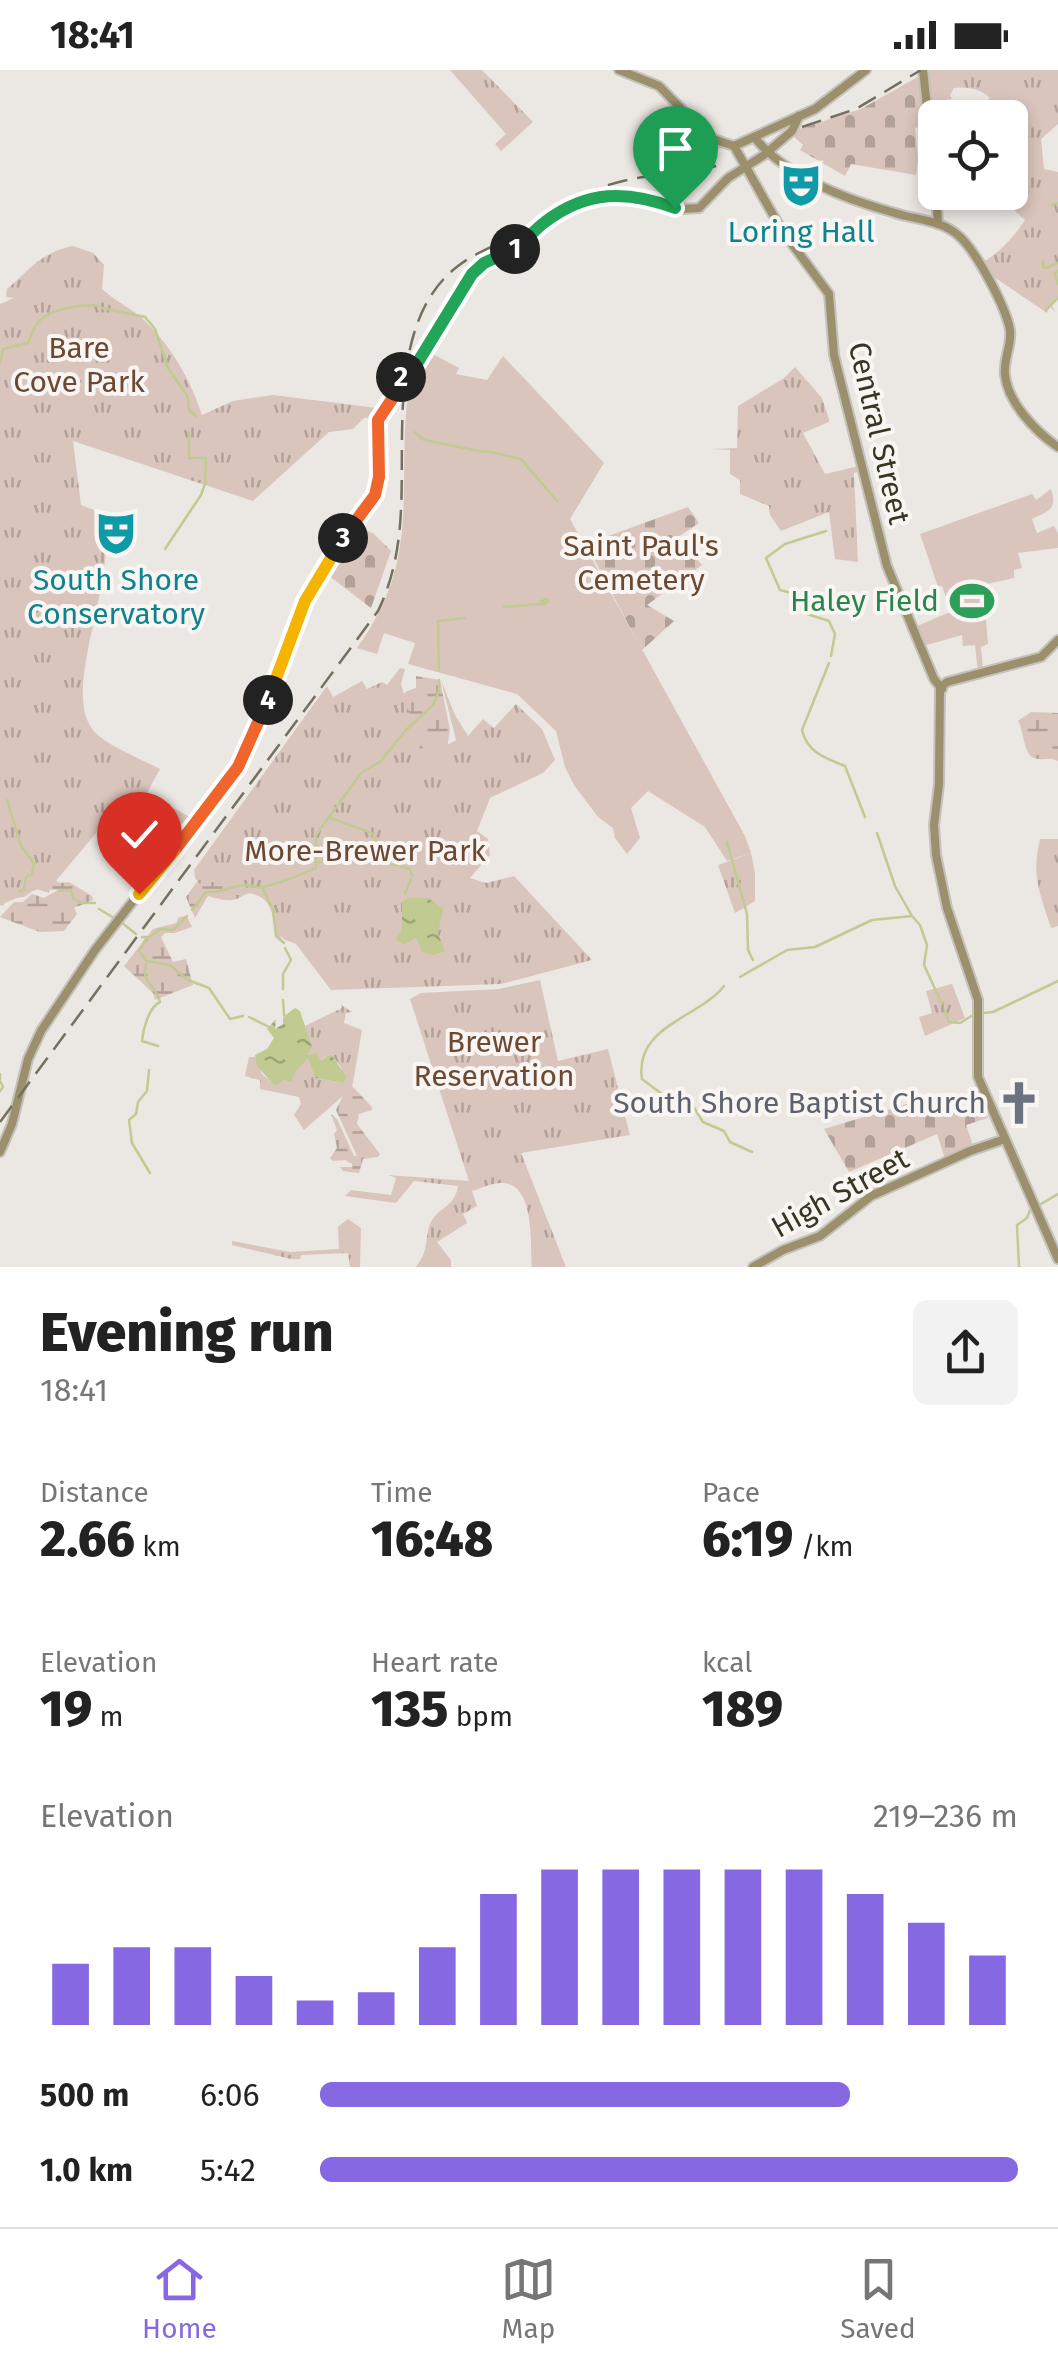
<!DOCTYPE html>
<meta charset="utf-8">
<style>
:root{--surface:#fff;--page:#f2f2f2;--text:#222;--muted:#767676;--line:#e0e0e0;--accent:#8668e3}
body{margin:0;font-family:"Fira Sans",sans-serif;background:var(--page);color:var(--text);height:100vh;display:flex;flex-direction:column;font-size:38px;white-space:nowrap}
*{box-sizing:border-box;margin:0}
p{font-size:32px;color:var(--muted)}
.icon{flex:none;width:55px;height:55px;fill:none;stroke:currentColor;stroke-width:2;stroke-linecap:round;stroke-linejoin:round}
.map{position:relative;height:1197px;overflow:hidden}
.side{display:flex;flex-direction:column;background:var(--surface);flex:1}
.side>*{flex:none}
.buttons{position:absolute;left:918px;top:30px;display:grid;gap:20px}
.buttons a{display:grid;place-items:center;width:110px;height:110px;border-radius:15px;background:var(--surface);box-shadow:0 5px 15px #0003;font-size:50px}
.pin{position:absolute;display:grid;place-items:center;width:85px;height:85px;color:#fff;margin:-102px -42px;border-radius:50% 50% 50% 0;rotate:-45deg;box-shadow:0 0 10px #0007}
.pin .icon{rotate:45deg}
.km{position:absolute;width:50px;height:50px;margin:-25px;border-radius:50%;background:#222;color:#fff;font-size:28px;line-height:50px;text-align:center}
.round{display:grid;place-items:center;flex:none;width:105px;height:105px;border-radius:15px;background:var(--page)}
.head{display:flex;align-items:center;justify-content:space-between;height:170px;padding:0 40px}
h1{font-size:55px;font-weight:800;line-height:75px}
.stats{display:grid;grid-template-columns:repeat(3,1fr);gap:15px;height:170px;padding:10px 40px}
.stats div{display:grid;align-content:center}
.stats b{font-size:50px;font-weight:800}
.stats small{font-size:28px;font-weight:400}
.stats p{font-size:28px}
.chart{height:280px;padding:20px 40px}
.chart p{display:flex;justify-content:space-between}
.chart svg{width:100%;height:180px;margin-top:10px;stroke:var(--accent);stroke-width:6}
ul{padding:0 40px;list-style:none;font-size:32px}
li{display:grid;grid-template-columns:160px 120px 1fr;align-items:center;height:75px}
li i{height:25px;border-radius:12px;background:var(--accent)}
.status{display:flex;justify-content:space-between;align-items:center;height:70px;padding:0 50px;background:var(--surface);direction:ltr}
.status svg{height:28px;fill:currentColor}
.menu{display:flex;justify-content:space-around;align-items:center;height:140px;border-top:2px solid var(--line);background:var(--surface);font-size:28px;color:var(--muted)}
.menu a{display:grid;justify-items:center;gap:5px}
.menu .selected{color:var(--accent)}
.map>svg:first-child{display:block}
.green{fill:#dac5bd}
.wetland{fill:url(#wetland-marsh)}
.cemetery{fill:url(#cemetery-stones)}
.park{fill:url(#park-tufts)}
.water{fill:url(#water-ripples)}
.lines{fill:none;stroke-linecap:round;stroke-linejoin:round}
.stream{stroke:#c1ca90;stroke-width:2.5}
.river{stroke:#c1ca90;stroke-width:6}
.major-casing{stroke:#c4c2bd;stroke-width:12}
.major{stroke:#9c8f6b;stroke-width:8}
.rail{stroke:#756f5f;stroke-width:2.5;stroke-dasharray:20 10;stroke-linecap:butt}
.split-1-casing{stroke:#fff;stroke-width:20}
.split-2-casing{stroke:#fff;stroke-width:20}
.split-3-casing{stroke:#fff;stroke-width:20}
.split-4-casing{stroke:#fff;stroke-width:20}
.split-5-casing{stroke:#fff;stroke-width:20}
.split-6-casing{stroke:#fff;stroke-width:20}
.split-1{stroke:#22a559;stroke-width:12}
.split-2{stroke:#22a559;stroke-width:12}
.split-3{stroke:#f0652b;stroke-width:12}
.split-4{stroke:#f5b400;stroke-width:12}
.split-5{stroke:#f0652b;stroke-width:12}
.split-6{stroke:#f5b400;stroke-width:12}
.labels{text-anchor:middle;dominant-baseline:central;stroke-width:8;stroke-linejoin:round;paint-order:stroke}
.culture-label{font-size:30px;fill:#0d838f;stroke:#f8f5f2}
.park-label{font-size:30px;fill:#6c4932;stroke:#f8f5f2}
.street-label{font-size:30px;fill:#3a3424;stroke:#f8f5f2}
.leisure-label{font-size:30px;fill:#27864d;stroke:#f8f5f2;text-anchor:end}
.worship-label{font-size:30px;fill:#5b616d;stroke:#f8f5f2;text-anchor:end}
</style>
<div class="status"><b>18:41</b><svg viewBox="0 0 49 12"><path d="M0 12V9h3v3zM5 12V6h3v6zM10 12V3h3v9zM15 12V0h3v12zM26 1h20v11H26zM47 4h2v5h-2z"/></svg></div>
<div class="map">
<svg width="1058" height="1197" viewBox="0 0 1058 1197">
<defs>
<pattern id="wetland-marsh" width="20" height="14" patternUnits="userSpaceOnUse" patternTransform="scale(2.5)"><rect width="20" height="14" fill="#dac5bd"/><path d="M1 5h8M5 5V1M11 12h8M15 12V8" fill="none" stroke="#b2a199"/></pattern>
<pattern id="cemetery-stones" width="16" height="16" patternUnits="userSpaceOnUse" patternTransform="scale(2.5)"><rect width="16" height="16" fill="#dac5bd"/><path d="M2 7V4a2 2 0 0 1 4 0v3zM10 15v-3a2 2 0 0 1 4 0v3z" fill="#b2a199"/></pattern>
<pattern id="park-tufts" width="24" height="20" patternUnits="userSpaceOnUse" patternTransform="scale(2.5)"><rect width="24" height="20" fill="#dac5bd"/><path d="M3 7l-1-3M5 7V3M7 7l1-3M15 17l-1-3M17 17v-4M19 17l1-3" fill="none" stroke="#b2a199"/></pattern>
<pattern id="water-ripples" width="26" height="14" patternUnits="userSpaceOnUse" patternTransform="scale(2.5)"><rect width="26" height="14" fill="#c1ca90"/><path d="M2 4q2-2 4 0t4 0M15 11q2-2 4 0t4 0" fill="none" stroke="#9ea575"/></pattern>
</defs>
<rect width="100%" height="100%" fill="#ebe7e2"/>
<g class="green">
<path d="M429,282l30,16 -3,6 31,6 16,-24 101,107 -34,56 175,317 6,17 -24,8 -22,-34 -57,-36 -17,17 9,30 -13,16 -12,-16 -2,-10 -15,-11 -24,-32 -9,-18 -9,-36 -39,-37 -109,-30 7,-21 -31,-10 -7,21 -20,-6c63,-88 41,-149 50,-247l3,-18z"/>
<path d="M1051,419c7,21 -3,22 -19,30l5,14 17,-7 4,7v15l-40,5 4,15 -8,2v8l-27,6v10l-3,1 4,49 -7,3 2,23 -5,2 -3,-27 -12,1 -1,-11 -39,11 -8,-19 35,-15 -1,-16 -3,1 -4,-11 -4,1 -18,-53 112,-40 4,6z"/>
</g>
<g class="wetland">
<path d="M416,606l24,4 10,50 -3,18 -163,167 -4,18 2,10c-13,-14 -3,-40 -26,-48 -11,-5 -13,4 -24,5 -8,1 -17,-2 -24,-4l-13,22 -9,-21 13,-18 208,-188 9,-3z"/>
<path d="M1031,642l27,1v48c-8,-4 -15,0 -24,-3 -11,-4 -10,-28 -16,-37z"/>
<polygon points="0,780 60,813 69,812 92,826 93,830 74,838 77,844 64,861 40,862 0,847 14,832 23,832 32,824 44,828 58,820 38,819 0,835"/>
<polygon points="187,846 192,857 175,863 165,863 161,867 173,892 186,889 193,915 155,930 153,923 124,896 153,859 176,853 179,847"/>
<polygon points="349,1013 372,1037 372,1040 359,1044 357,1054 380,1084 378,1087 363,1089 359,1103 343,1101 340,1097 352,1097 352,1094 345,1090 333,1091 330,1088 337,1078 334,1064 337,1060 331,1044 337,1049 354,1086 357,1086 336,1040"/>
</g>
<g class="cemetery">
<polygon points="921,5 927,55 915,58 918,89 916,105 851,94 845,106 800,80 803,75 791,64 796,60 861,39"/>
<polygon points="688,437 699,453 678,467 702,495 647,535 674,551 642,580 586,474"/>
<polygon points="358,456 374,464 391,481 371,538 324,502"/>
<polygon points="952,1025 958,1043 984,1036 988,1048 966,1055 974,1078 945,1089 937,1064 849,1102 824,1059 917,1031"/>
</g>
<g class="park">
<polygon points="450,0 482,0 533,52 501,81 495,74 506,64"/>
<path d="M930,0h128v54l-17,15 3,30 14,3v126l-7,6 4,8 -6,-7 -2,8 -62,-42 -4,-8c19,-10 33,-26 44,-43l-25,-22v-5l10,-1v-74l-46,-1 26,-19c-8,-9 -24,-12 -36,-10l-4,7 2,4 -23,3 -3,-29z"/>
<path d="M73,176l20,7 11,12 -2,24c13,12 31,20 44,33 27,27 44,57 56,93l31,-14 40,-6 104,13 -1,9 -12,1 -11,11 -24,3 -76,69 -180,-60 8,64 18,7c29,56 -48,186 0,224 18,14 42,23 61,33l-13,24 48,27 -15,20 -58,-38 -72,86 -1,5 -13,-4 -12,8 -10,1 8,-6 -12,1 -7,13 -3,-1v-601l14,-6 -8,-1 1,-8c21,-18 36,-38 66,-43z"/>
<polygon points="795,297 822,328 829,349 829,352 803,363 825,404 859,396 860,401 854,403 858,492 835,489 829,442 781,461 770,445 769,436 740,424 740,410 730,404 730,380 711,379 737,378 738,336 784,308"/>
<polygon points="400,598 405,599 401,614 423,689 456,670 441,610 455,645 468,666 483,649 494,658 516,634 542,659 555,690 543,703 490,728 477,761 488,769 490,785 470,808 486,813 514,806 592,890 501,914 331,920 296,874 283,869 276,859 283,851 258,820 213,812 201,815 195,808 194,800 327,616 333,627 362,611 367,619 382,612 387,615"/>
<path d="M1040,769h18v87l-7,2c-11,-35 -20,-52 -11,-89z"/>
<polygon points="751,783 755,803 755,831 735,843 718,795"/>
<path d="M540,910l18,81 50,-12 22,86 -109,18 45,114h-34c-2,-24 3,-82 -29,-84 -10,-1 -21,5 -31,8l5,15 -14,8 4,9 -30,19 14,18v7h-35c13,-18 8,-21 13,-40 6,-20 26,-18 29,-41l-44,-5 -18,22 -51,-7 6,-6 40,5 5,-17 -8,-3 81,6 -59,-182 11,-6 78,-4z"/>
<polygon points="952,914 965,948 925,966 919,947 932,943 926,921"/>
<polygon points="341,935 352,942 346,943 344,953 362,960 352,1018 304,1060 294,1045 301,1034 299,1027 260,1019 260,1010 245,1006 249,987 255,987 262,1004 275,1015 284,1010 291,1013 295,1000 308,989 315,1008 344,1013 341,997 331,984 320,990 316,984 307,985 311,975 305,956 342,938"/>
<polygon points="348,1149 361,1158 360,1197 350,1197 348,1183 301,1185 300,1189 291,1189 232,1175 232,1171 290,1182 339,1179 338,1157"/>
</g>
<g class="water">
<polygon points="408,828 428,828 443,839 438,864 445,881 434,885 422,882 416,868 403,875 396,869 402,859 402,832"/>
<polygon points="295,938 300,941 312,977 307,985 316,983 321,990 331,984 346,1006 344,1013 315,1008 308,989 296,1000 291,1013 284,1010 275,1016 257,996 255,985 267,979 274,968 267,959 276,949 275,959 283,954 283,947"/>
</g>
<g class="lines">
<g class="stream">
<polyline points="1052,135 1058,133"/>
<polyline points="1043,191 1043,197 1046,198 1058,193"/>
<polyline points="1058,201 1055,204 1058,214"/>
<polyline points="102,238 145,247 155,259 168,298 188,327 189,340 196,346"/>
<polyline points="1046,240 1058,228"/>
<path d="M0,293l3,-14 25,-6c3,-8 6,-17 12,-23 13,-11 42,-17 59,-14"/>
<polyline points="415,362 424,370 484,382"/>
<polyline points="486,381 521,389 557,431"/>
<polyline points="826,461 785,474 766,488 780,520 799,525 804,543 829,551 835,564 831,586"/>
<polyline points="165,479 201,425 205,414 206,388 189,388 189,362"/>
<polyline points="504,537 540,534"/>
<path d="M829,593l-27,67c5,22 23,28 43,36l20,51"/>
<polyline points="439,600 438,551 465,548"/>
<polyline points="7,730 21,776 34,793 32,804 26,807 24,820 19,821"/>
<polyline points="330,748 372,763 375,770"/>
<polyline points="877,763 895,816 912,846 920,855 927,875 924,895 942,934"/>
<polyline points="377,772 391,783 404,780"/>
<polyline points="727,772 747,844 748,880 753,890"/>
<polyline points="371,788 410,799 412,806"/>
<polyline points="319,793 342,781 368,787"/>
<polyline points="262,817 273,840 276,866 284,873"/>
<polyline points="59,821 71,820 73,828 82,833 95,833"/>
<polyline points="405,824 411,809"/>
<polyline points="99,839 114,848"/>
<path d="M192,840l14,-18c17,1 26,-6 40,-7 13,0 4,4 17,2 19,-4 34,-11 53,-19v-33l45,-62 19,-11 26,-32 27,-25 6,-14v-11"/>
<polyline points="121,852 136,864"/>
<polyline points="142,867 150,867 160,859 173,860 187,846"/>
<polyline points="146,869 139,881 147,891 170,895 188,910 209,918 230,949 243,946"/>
<path d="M146,894c-6,17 11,23 14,38 -11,5 -17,27 -18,39l16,5"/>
<polyline points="740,907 787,880 815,877 872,850 912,846"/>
<polyline points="283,919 283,904 291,890 285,878"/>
<polyline points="283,930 284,945"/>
<polyline points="945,940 949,952 960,953 973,945"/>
<polyline points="983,943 993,942 1058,911"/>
<polyline points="249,947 269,957"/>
<polyline points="149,1000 147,1021 138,1032 136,1044 129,1050 132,1073 150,1103"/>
<polyline points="0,1004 0,1009"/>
<polyline points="0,1011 3,1017 0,1021"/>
<path d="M692,1033l-3,-8 -18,6 -29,-22c-8,-53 57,-61 82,-93"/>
<polyline points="693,1036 703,1052 724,1061 730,1072 752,1082"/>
<polyline points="1039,1135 1058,1124"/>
<polyline points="1019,1197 1017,1155 1027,1148 1030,1140"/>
</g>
<polyline class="river" points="542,533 546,531"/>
<g class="major-casing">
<g id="major">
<polyline points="619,0 659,16 710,68 734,76 815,39 866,0"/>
<polyline points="923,0 935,110"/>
<path d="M755,68c31,39 93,62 140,75 21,7 47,7 64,23 17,15 47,71 51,94 2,15 -7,30 -5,45 3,28 31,57 53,72"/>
<polyline points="734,76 781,159 829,224 834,285 887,496 934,609 942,619"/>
<polyline points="936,122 938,154"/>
<polyline points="940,618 939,714 934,755 936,785 947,838 978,930 978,1007 1058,1189"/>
<polyline points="940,618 947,612 1041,587 1058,570"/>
<polyline points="0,1082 12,1054 28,989 41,961 95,880 242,691 305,531 340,470 375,425 379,407 378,350 398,319 401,304 413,300 472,204 484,193 519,176 546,151 586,128 641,127 683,139 699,138 728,108 764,85 792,61 799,46"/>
<polyline points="753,1197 783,1180 820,1166 871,1126 970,1081 1005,1069"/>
</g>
</g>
<use href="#major" class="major"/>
<g class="rail">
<polyline points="802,57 856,39 921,0"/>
<path d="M0,1052l378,-511c28,-58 23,-116 24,-178 1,-58 6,-129 56,-167 18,-14 40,-21 60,-33 33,-19 64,-42 101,-51 35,-9 71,-9 105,-18"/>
</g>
</g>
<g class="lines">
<g class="split-1-casing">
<path id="split-1" d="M515,179c11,-8 19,-19 30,-27 42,-32 82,-32 130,-14"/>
</g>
<g class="split-2-casing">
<polyline id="split-2" points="401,307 413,300 472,204 484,193 515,179"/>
</g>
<g class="split-3-casing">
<polyline id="split-3" points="343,468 375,425 379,407 378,350 398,320 401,307"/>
</g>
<g class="split-4-casing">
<polyline id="split-4" points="268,630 305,531 343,468"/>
</g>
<g class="split-5-casing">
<polyline id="split-5" points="174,781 238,697 268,630"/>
</g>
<g class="split-6-casing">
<polyline id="split-6" points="139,824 174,781"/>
</g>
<use href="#split-1" class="split-1"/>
<use href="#split-2" class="split-2"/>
<use href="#split-3" class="split-3"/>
<use href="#split-4" class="split-4"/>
<use href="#split-5" class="split-5"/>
<use href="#split-6" class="split-6"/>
</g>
<defs>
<g id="theatre-bare" transform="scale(3.45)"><path d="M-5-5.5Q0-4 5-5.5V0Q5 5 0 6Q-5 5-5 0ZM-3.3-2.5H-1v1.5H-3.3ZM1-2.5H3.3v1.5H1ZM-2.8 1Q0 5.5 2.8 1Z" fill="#0f9aa8" stroke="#f8f5f2" stroke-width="2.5" paint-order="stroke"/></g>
<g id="stadium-bare" transform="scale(3.45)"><path d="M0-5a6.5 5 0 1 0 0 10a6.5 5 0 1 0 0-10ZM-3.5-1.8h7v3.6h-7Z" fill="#2e9e5b" stroke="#f8f5f2" stroke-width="2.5" paint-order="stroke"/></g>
<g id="church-bare" transform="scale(3.45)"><path d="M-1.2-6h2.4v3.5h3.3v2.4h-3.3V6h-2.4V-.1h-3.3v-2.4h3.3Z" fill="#6b7280" stroke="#f8f5f2" stroke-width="2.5" paint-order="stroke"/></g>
</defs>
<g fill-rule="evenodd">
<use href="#theatre-bare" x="801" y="115"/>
<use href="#theatre-bare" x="116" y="463"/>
<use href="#stadium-bare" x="972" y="531"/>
<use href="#church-bare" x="1019" y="1033"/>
</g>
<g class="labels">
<g class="culture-label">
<text x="801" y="162">Loring Hall</text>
<text x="116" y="510">South Shore<tspan x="116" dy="34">Conservatory</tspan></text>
</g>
<g class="park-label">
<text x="79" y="278">Bare<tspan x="79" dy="34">Cove Park</tspan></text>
<text x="641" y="476">Saint Paul's<tspan x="641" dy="34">Cemetery</tspan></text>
<text x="365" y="781">More-Brewer Park</text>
<text x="494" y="972">Brewer<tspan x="494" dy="34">Reservation</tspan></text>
</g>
<g class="street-label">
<text transform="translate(879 363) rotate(77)">Central Street</text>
<text transform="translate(840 1123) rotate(-29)">High Street</text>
</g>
<g class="leisure-label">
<text x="939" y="531">Haley Field</text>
</g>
<g class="worship-label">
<text x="986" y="1033">South Shore Baptist Church</text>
</g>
</g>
</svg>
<div class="buttons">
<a><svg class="icon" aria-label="locate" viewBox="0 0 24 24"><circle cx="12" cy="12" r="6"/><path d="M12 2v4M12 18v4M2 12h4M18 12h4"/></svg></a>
</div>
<div class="pin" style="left:675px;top:138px;background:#1e9e55"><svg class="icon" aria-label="arrive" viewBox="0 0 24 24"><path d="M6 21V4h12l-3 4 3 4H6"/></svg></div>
<div class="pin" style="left:139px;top:824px;background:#d93025"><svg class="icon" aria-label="check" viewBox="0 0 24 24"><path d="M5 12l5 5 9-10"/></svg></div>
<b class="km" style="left:515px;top:179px">1</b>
<b class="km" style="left:401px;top:307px">2</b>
<b class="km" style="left:343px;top:468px">3</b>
<b class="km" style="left:268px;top:630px">4</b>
</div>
<section class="side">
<div class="head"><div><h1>Evening run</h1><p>18:41</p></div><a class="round"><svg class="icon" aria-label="share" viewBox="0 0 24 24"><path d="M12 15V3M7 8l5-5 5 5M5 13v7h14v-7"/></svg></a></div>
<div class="stats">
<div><p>Distance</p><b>2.66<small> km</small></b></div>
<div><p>Time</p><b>16:48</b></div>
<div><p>Pace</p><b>6:19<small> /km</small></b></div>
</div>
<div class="stats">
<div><p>Elevation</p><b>19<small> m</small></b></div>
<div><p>Heart rate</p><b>135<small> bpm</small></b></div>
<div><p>kcal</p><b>189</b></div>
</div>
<div class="chart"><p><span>Elevation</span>219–236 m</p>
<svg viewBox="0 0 160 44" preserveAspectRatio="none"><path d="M5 44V29M15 44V25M25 44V25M35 44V32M45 44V38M55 44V36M65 44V25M75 44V12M85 44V6M95 44V6M105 44V6M115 44V6M125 44V6M135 44V12M145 44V19M155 44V27"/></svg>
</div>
<ul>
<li><b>500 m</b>6:06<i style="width:76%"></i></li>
<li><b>1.0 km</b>5:42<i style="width:100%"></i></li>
</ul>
</section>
<nav class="menu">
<a class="selected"><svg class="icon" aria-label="home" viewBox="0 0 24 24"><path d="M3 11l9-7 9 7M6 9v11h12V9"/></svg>Home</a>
<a><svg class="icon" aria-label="map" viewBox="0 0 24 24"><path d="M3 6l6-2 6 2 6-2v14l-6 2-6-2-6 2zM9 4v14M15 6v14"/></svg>Map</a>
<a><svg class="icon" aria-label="saved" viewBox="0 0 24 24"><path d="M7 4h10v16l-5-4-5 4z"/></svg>Saved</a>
</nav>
